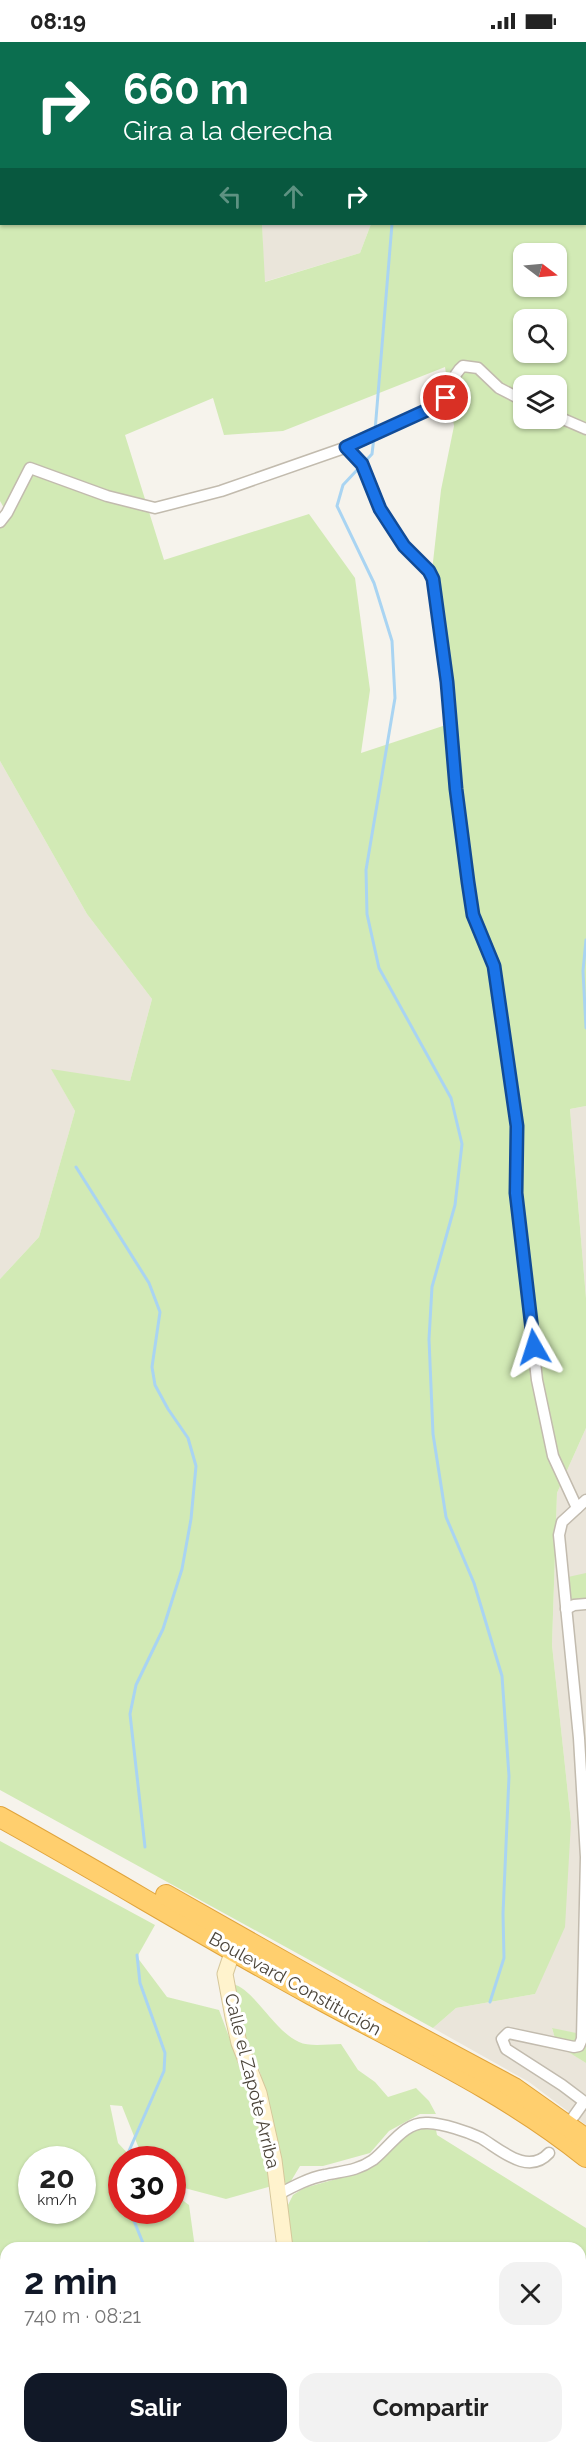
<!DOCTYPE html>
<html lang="es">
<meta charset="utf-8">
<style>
body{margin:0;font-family:Raleway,sans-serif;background:#f2f2f2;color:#222;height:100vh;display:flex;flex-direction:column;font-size:22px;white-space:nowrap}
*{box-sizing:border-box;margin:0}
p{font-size:20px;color:#767676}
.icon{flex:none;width:33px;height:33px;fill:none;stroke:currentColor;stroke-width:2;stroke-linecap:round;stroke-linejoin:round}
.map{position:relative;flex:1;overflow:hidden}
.panel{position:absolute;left:0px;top:2200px;width:586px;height:212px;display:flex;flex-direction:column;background:#fff;border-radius:18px 18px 0 0;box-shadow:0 2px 4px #0004}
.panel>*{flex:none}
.guide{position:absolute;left:0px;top:0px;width:586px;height:183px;box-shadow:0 2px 4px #0004;background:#0b6e4f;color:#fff;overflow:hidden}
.needle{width:39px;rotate:106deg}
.tools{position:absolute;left:513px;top:201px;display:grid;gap:12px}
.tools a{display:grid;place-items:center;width:54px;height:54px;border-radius:12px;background:#fff;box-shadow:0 2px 4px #0004;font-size:30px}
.speed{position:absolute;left:18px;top:2104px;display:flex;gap:12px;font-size:30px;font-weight:700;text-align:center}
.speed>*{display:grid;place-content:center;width:78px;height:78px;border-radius:50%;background:#fff;box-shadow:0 2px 4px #0004;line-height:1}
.speed small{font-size:15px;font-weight:400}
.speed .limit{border:9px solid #d22;background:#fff;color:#111}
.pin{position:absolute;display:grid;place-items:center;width:51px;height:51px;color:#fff;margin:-26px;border:3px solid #fff;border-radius:50%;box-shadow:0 2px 6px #0007}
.me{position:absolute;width:66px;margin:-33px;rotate:354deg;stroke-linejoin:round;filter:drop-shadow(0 0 4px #0008)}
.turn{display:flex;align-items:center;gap:21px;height:126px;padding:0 24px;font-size:27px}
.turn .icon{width:78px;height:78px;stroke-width:2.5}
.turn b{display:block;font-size:42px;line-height:51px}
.lanes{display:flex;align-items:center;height:57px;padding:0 24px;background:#0003;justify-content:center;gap:30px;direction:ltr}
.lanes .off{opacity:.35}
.round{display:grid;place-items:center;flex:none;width:63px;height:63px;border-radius:18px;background:#f2f2f2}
.summary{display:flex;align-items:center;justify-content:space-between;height:102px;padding:0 24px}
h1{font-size:36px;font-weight:700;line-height:45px;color:#111827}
.cta{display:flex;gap:12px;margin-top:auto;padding:12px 24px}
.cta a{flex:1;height:69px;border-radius:18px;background:#111827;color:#fff;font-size:24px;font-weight:700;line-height:69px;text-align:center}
.cta a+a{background:#f2f2f2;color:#222}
.status{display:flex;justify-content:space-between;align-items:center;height:42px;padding:0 30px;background:#fff;direction:ltr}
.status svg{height:16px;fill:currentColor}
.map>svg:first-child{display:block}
</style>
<div class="status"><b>08:19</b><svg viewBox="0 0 49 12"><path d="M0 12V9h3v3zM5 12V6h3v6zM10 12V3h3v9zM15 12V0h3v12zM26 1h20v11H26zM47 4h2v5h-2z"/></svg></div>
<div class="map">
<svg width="586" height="2411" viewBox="0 0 586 2411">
<rect width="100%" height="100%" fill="#f6f3ec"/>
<g fill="#eae5da">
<polygon points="262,182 371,182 360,211 264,240"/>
<polygon points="0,719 87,872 152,957 130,1039 52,1028 75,1069 39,1195 0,1237"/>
<polygon points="586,1064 586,1256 570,1067"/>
<polygon points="586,1386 586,1993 552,1987 558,2003 586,2021 586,2083 529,2040 433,1986 456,1966 535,1952 571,1780 552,1603 557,1451"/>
</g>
<g fill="#d2eab5" fill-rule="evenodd">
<polygon points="19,0 256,0 256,1 18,1"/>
<path d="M388,0h198v1064l-16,3 16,189v130l-29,65 -5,152 19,177 -6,105 -30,67 -79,14 -23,20 -433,-238v-511l39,-42 36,-126 -24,-42 79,12 22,-82 -65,-85 -87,-153v-239l7,-9 -7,-12v-438l1,-1 1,162h260l3,58 95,-29 11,-29h214v-180zM524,212h32v32h-32zM524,278h32v32h-32zM445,325l9,59 -13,64 -11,99 25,133 -94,31 9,-63 -15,-112 -46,-64 -145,46 -39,-125 88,-37 11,37 59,-4zM524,344h32v32h-32z"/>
<polygon points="586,1531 586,1558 570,1557 568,1535"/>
<path d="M0,1799l155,84 -18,32 30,40 52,13 25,67 11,22 17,87 -46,13 -53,-14 -1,-25h-23l-9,-9 -18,-45 -12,-1 8,38 16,17h-12v51h50l1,-18 16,12 6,43h-189v200h28l-2,5h-32zM32,2118h50v51h-50z"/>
<path d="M233,1942c21,5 41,47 66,58 10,5 30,2 42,2l17,26 17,12 13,15 28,-9 13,13 7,13h-16l-31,17 -19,22 -47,13h-23l-12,20 -8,-10 -11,-52v-21l-10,-34 -21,-37z"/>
<polygon points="552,1986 586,1993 586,2021 557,2003"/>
<polygon points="413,2086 436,2088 437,2093 586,2186 586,2411 288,2411 288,2406 580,2406 580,2206 291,2206 287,2165 293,2153 304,2146 354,2132"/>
</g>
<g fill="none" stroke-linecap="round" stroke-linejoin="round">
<g stroke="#a9d4f2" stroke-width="3">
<polyline points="404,2 404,0"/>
<polyline points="375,389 392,182"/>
<polyline points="374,395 372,412 343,443 337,464 374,541 392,599 395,656 366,828 367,872 379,926 451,1056 462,1102 455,1163 432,1245 429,1297 433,1392 446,1475 474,1541 502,1634 509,1734 503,1872 504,1916 490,1960"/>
<polyline points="586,898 583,929 586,986"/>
<polyline points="76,1125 149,1241 160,1270 152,1325 155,1343 168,1367 188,1396 196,1424 191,1477 182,1527 163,1587 136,1643 130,1672 145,1805"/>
<polyline points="125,2118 164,2029 165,2011 140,1941 137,1913"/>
<polyline points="130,2169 145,2206"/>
<polyline points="429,2201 429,2206"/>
<polyline points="199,2406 201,2411"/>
<polyline points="514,2406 516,2411"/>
</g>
<g stroke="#c2bbae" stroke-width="13">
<g id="street">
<polyline points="556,374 586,387"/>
<polyline points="347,405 362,422 380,467 404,504 429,529 433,537 447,641 456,747 468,840 473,873 494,924 517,1084 516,1151 537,1338 553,1414 577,1466"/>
<path d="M0,480l7,-9 23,-45 77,28 48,12 66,-17 126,-44 89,-41c16,-12 14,-30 27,-40l15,2 21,20 25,13"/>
<polyline points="586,1458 562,1480 559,1493 579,1696 586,1815 582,1997 579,2004 574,2005 508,1991 502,1997 506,2007 562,2043 586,2061"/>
<polyline points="566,1567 574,1563 586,1562"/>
<polyline points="574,2074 584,2060"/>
<path d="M279,2152c15,-8 30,-16 46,-19 18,-4 32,-4 48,-15 17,-13 31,-39 55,-37 16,1 38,8 53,15 20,12 47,38 68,15"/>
</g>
</g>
<g stroke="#d6c79b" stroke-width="17">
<g id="secondary">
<polyline points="233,1908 225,1932 233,1975 239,2001 259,2051 274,2118 285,2206"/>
<polyline points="283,2411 283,2406"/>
</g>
</g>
<g stroke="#e0a43c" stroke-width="22">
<g id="highway">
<path d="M0,1775c105,58 207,121 312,178 93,51 191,95 274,162"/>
<polyline points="166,1853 378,1973 514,2046 586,2097"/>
</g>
</g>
<use href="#street" stroke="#fff" stroke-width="10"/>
<use href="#secondary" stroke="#fff3cd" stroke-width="15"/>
<use href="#highway" stroke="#ffcf6e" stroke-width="20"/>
</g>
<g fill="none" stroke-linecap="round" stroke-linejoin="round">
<g stroke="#114b97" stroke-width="15">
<polyline id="route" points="446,356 436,364 346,405 362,422 380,467 404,504 429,529 433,537 447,640 456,747 468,840 473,873 494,924 517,1084 516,1151 534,1305"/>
</g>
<use href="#route" stroke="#1a73e8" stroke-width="10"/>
</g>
<g text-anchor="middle" stroke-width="6" stroke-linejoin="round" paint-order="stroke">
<g font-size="18" fill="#4b4439" stroke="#fff">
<text transform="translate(295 1942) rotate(29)" y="6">Boulevard Constitución</text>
<text transform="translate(252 2039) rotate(76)" y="6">Calle el Zapote Arriba</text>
</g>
</g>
</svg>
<div class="tools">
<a><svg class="needle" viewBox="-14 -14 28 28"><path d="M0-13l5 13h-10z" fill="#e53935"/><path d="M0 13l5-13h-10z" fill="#767676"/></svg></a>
<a><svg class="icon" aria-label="search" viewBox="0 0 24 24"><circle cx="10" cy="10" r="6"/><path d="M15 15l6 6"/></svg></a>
<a><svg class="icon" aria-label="layers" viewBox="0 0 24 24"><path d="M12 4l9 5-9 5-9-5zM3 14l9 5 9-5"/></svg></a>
</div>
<div class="speed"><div>20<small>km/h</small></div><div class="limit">30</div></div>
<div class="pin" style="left:446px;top:356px;background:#d93025"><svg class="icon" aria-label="arrive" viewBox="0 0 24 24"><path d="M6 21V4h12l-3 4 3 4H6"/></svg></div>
<svg class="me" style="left:534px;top:1305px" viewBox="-20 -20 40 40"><path d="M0-17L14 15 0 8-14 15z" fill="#1a73e8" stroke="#fff" stroke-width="4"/></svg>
<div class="guide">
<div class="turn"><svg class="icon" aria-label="right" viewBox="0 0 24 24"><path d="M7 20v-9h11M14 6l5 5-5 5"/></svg><div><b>660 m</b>Gira a la derecha</div></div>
<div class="lanes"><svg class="icon off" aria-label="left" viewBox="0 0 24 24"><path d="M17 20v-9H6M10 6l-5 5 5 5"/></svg><svg class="icon off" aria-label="ahead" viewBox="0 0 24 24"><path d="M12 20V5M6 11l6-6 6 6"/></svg><svg class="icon" aria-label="right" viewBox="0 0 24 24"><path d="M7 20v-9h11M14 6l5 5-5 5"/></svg></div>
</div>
<section class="panel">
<div class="summary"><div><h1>2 min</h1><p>740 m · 08:21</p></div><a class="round"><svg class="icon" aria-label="close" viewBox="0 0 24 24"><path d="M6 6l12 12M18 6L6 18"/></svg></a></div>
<div class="cta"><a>Salir</a><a>Compartir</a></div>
</section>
</div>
